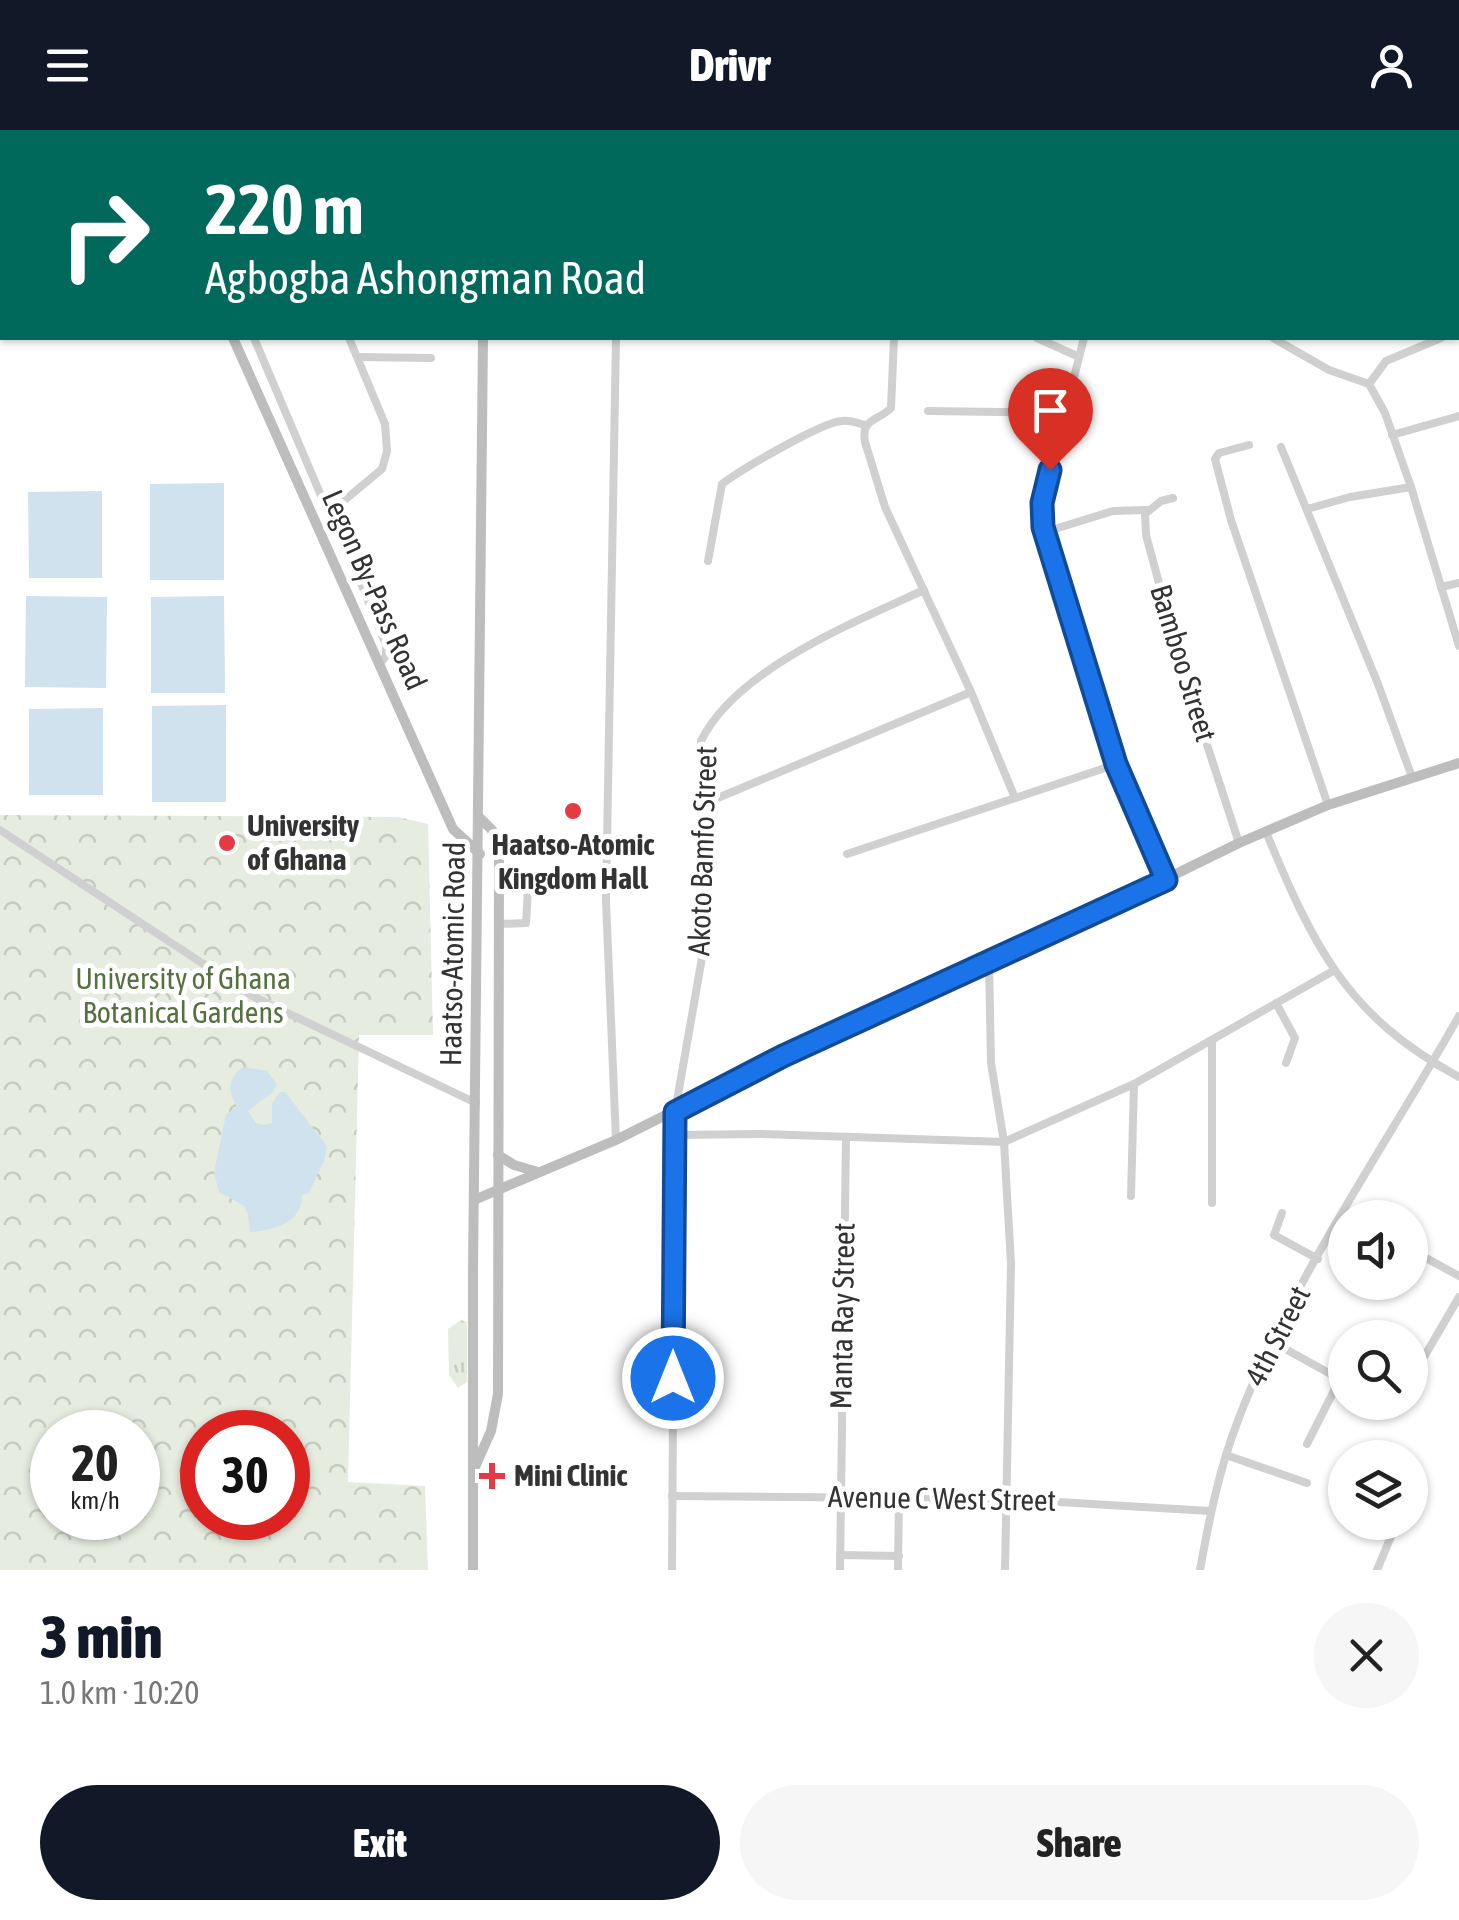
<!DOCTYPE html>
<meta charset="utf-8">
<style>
body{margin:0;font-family:"Asap Condensed",sans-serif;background:#f6f6f6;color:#222;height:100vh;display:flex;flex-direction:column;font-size:38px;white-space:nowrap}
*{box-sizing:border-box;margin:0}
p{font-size:32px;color:#767676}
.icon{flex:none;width:55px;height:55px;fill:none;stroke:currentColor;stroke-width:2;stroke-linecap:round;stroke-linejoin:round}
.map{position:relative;height:1440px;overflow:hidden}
.sheet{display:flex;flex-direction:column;background:#fff;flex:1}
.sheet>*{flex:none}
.banner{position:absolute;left:0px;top:0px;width:1460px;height:210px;box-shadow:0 2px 8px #0004;background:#00695c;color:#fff;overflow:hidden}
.tools{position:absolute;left:1328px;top:1070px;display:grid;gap:20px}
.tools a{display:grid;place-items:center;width:100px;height:100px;border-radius:50%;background:#fff;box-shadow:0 2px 8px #0004;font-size:50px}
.speed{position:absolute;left:30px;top:1280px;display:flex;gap:20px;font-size:50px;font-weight:700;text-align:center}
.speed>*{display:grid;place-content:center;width:130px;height:130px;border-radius:50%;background:#fff;box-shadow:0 2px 8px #0004;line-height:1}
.speed small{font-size:25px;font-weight:400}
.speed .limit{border:15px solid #d22;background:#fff;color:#111}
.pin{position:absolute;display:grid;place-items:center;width:85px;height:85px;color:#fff;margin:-102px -42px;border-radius:50% 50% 50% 0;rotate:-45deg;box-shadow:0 0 10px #0007}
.pin .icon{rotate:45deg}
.me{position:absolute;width:110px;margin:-55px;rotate:0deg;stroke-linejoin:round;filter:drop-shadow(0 0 8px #0008)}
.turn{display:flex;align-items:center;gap:35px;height:210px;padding:0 40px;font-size:45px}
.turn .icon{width:130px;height:130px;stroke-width:2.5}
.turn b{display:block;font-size:70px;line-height:85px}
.round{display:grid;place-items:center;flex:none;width:105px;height:105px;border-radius:52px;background:#f6f6f6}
.overview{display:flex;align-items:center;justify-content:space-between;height:170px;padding:0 40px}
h1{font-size:60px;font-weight:800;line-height:75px;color:#111827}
.action{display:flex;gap:20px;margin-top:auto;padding:20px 40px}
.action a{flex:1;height:115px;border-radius:60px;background:#111827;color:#fff;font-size:40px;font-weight:800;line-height:115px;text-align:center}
.action a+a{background:#f6f6f6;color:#222}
header{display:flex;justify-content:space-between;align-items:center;height:130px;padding:0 40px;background:#111827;color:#fff;font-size:45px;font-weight:800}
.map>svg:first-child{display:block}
</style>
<header><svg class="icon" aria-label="menu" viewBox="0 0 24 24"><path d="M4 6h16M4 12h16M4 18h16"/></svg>Drivr<svg class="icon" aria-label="person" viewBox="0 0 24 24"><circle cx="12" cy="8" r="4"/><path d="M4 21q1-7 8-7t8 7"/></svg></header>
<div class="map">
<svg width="1459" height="1440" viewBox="0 0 1459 1440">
<defs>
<pattern id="grass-tufts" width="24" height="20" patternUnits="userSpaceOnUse" patternTransform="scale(2.5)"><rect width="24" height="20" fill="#e6ecdf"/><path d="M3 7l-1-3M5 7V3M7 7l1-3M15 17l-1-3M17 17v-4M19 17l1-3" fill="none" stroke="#c6cbc0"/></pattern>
<pattern id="forest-crowns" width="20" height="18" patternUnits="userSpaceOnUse" patternTransform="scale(2.5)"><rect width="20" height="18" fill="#e6ecdf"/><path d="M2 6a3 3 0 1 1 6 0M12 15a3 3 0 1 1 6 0" fill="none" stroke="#c6cbc0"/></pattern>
</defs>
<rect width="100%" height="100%" fill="#fff"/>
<polygon fill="url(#grass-tufts)" points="461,1190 467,1192 467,1252 458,1258 449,1245 448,1199"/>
<path fill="url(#forest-crowns)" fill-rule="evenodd" d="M0,685l398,2 30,7 5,211h-74l-11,447 77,4 3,84h-428zM52,1302h86v86h-86zM202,1302h86v86h-86z"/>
<g fill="#cfe2ee">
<polygon points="224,353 224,450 150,450 150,354"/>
<polygon points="102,361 102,448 29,448 28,362"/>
<polygon points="26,466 107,467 106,558 25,557"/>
<polygon points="224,466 225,563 151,563 151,467"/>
<polygon points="226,575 226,672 152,672 152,576"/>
<polygon points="103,578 103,665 29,665 29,579"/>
<path d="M243,937l24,4 10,13 -4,8 -25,19 8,12 7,2 9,-2v-20l8,-11h5l42,54 -3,15 -15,32 -7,2c1,27 -28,36 -52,37l-2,-18 -4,-8 -25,-14 -5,-19 12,-59 11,-7c-9,-15 -10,-29 6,-40z"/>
</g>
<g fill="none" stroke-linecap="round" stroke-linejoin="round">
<g stroke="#d0d0d0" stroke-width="8">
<polyline points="162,0 163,2"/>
<polyline points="270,0 271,2"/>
<polyline points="873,0 879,2"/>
<polyline points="1122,0 1127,2"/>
<polyline points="1348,0 1352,2"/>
<polyline points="369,2 370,0"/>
<polyline points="621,2 621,0"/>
<polyline points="918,2 919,0"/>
<polyline points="1008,2 1008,0"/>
<polyline points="1049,2 1049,0"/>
<polyline points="1366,2 1367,0"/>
<polyline points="1458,46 1459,43"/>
<polyline points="1458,141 1459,141"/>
<polyline points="1458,200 1459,200"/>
<polyline points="254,208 322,368"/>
<polyline points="349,208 385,294 387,321 382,339 340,374 335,389 386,515 386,526 379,535"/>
<polyline points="616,208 606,771 616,1010"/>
<path d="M894,208l-3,70c-14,14 -30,10 -26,34l20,65 86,185 44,106"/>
<polyline points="1037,208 1077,226"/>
<polyline points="1084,208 1042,373 1043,397 1117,634 1166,750"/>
<polyline points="1273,208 1329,240 1369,254 1385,283 1411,357 1459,516"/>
<polyline points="358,227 431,228"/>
<polyline points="1369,254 1386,231 1441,208"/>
<polyline points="928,281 1063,283"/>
<polyline points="1392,305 1459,286"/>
<polyline points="1249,315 1219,323 1215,329 1231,390 1328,675"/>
<polyline points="1281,317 1378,554 1412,647"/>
<polyline points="1173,368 1161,371 1145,384 1146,405 1182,538 1239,713"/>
<polyline points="1307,379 1350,367 1411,357"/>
<polyline points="1045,402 1113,381 1147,380"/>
<path d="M708,431l14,-77c18,-14 100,-62 120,-63 8,-1 16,2 23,4"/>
<polyline points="1441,457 1459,453"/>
<polyline points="701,675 971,562"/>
<polyline points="0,700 252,866 476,973"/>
<path d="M1266,702c47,113 80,184 193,245"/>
<polyline points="847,724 1117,634"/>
<polyline points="499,794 526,793 528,759"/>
<polyline points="989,831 991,933 1004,1012 1011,1134 1005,1440"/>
<polyline points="1276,873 1295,908 1286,933"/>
<polyline points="1212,910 1212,1073"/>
<polyline points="675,1005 761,1004 1004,1012 1134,954 1333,841"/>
<polyline points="1131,1066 1134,954"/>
<polyline points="1282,1083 1274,1105 1318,1129"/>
<polyline points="1428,1129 1459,1146"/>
<polyline points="1271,1211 1345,1252"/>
<polyline points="1410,1251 1459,1167"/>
<polyline points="1307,1314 1340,1249"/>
<polyline points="1226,1325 1307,1353"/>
<polyline points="672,1366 1007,1369 1210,1381"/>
<polyline points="840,1425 899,1426"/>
<path d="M672,1440l3,-458 28,-160 -2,-211c35,-72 154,-119 223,-151"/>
<polyline points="840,1440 846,1007"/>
<polyline points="898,1440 899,1367"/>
<path d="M1200,1440c9,-50 19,-100 37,-147 54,-143 147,-274 222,-407"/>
<polyline points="1377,1440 1397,1392"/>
</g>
<g stroke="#bdbdbd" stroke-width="10">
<polyline points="144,0 145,2"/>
<polyline points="485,2 485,0"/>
<polyline points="233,208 453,699 480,724"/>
<polyline points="498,1025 514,1035 538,1042"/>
<polyline points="474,1070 616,1010 783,926 1088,787 1239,713 1328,675 1459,633"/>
<polyline points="475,1337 491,1301 498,1264 499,730 492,700 480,688"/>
<polyline points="473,1440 473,1139 483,208"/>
</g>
</g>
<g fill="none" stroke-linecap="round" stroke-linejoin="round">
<g stroke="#114b97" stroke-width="25">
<polyline id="route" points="673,1248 675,982 783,926 1166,750 1116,634 1043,397 1042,373 1050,340"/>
</g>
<use href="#route" stroke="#1a73e8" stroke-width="18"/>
</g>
<g fill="#e63946" stroke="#fff" stroke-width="4">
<circle cx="573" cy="681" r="10"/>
<circle cx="227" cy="713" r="10"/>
<path d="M487 1331h10v10h10v10h-10v10h-10v-10h-10v-10h10z"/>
</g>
<g text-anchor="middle" stroke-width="10" stroke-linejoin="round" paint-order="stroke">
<g font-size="30" fill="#333" stroke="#fff">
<text transform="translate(374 460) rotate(66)" y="10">Legon By-Pass Road</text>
<text transform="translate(1183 533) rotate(73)" y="10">Bamboo Street</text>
<text transform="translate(703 721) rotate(-88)" y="10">Akoto Bamfo Street</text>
<text transform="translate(453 824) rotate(-89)" y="10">Haatso-Atomic Road</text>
<text transform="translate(843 1186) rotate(-89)" y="10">Manta Ray Street</text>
<text transform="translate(1278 1206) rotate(-63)" y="10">4th Street</text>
<text transform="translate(942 1369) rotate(1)" y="10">Avenue C West Street</text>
</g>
<g font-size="30" font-weight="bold" fill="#333" stroke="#fff" text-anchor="start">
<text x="247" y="706">University<tspan x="247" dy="34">of Ghana</tspan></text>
<text x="573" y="725" text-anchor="middle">Haatso-Atomic<tspan x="573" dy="34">Kingdom Hall</tspan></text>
<text x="514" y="1356">Mini Clinic</text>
</g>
<g font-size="30" fill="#56703f" stroke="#fff">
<text x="183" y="859">University of Ghana<tspan x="183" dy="34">Botanical Gardens</tspan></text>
</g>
</g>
</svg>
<div class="tools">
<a><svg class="icon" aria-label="sound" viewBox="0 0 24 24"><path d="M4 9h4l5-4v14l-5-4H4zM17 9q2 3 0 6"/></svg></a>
<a><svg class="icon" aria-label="search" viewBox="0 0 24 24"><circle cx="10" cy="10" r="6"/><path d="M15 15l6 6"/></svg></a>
<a><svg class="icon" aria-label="layers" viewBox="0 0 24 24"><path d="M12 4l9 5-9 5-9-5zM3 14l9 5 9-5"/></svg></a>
</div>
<div class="speed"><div>20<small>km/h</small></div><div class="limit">30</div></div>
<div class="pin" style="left:1050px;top:340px;background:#d93025"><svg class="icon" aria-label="arrive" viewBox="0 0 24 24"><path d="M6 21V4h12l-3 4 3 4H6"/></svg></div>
<svg class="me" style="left:673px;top:1248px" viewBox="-20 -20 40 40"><circle r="17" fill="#1a73e8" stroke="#fff" stroke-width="3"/><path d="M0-11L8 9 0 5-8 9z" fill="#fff"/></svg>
<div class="banner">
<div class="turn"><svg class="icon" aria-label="right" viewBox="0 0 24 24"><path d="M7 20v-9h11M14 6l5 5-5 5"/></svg><div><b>220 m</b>Agbogba Ashongman Road</div></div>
</div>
</div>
<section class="sheet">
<div class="overview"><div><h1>3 min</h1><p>1.0 km · 10:20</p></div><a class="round"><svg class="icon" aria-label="close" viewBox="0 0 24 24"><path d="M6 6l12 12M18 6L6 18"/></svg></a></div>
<div class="action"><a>Exit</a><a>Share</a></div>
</section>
